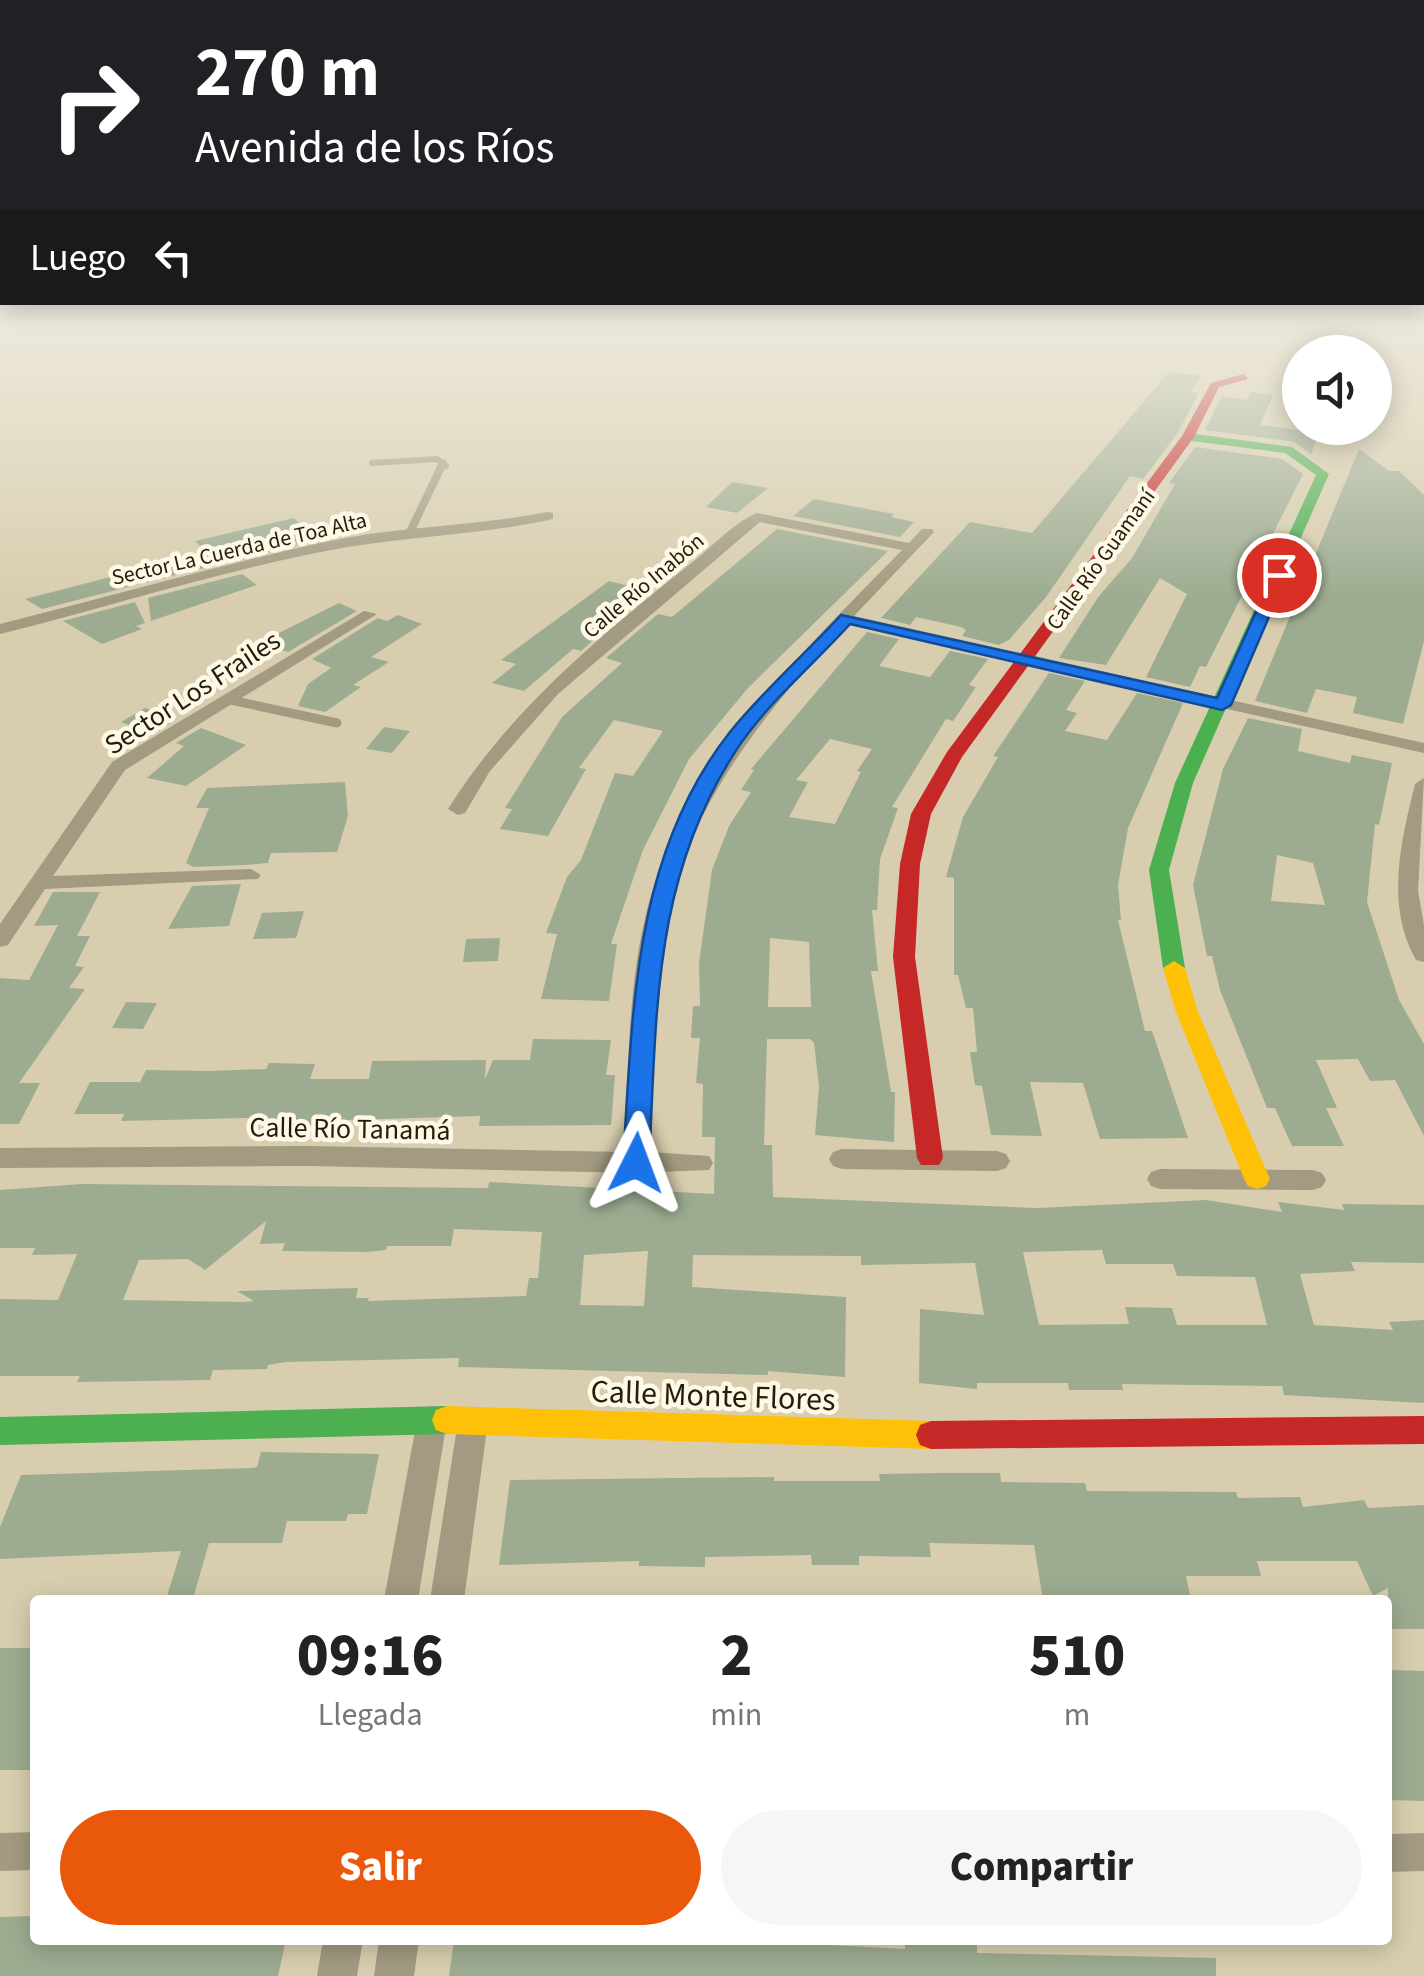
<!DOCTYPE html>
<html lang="es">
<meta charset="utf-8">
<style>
body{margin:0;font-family:"Source Sans 3",sans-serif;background:#f6f6f6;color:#222;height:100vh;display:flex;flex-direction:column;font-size:38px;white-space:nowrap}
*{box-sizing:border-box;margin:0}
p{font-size:32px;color:#767676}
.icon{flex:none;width:55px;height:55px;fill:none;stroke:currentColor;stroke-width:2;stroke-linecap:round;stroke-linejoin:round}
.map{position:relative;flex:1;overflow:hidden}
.details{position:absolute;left:30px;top:1595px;width:1362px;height:350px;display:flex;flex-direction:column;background:#fff;border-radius:10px;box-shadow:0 5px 25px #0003}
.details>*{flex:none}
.guide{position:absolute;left:0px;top:0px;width:1425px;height:305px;box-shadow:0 5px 25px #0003;background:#202124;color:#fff;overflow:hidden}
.buttons{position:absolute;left:1282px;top:335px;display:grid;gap:20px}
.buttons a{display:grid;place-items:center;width:110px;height:110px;border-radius:50%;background:#fff;box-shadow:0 5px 25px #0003;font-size:50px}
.pin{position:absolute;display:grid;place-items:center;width:85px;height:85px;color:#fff;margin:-42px;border:5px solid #fff;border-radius:50%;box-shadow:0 2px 10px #0007}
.me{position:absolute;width:110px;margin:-55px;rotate:3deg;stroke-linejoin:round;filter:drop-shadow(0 0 8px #0008)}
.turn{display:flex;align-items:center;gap:35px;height:210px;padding:0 30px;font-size:45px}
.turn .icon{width:130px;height:130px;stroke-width:2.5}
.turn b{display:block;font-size:70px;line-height:85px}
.then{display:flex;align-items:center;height:95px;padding:0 30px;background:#0003;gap:20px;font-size:38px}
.eta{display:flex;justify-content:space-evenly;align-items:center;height:170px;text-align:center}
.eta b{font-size:60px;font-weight:800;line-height:70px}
.primary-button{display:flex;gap:20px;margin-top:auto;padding:20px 30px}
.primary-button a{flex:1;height:115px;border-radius:60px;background:#ea580c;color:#fff;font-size:40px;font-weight:800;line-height:115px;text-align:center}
.primary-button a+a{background:#f6f6f6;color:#222}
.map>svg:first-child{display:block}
</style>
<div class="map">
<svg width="1424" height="1976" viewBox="0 0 1424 1976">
<rect width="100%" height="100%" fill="#d8ceaf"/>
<g fill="#9dac91" fill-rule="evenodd">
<polygon points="1169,372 1202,376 1190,392 1199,393 1177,434 1143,479 1130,476 1046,597 1009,640 999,645 962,636 966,630 961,627 916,617 910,625 881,618 970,522 1032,533"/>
<polygon points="1251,392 1273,395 1260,425 1319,433 1311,454 1294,442 1205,430 1222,396 1247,400"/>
<polygon points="1195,447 1282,459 1303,474 1206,667 1200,666 1190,687 1146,677 1187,594 1160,578 1106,665 1059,658 1099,596 1132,558 1175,484 1169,483"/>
<polygon points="1359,449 1389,471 1399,471 1424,495 1424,641 1403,724 1353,713 1357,697 1316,689 1307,713 1255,701"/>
<polygon points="732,482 768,488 737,513 706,507"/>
<polygon points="814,499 894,514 891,517 914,522 900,537 793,516"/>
<polygon points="294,518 318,540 147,582 140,568 205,551 195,541"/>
<polygon points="777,529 888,551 748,688 689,759 643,850 621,914 611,944 617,944 609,1001 541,999 557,934 546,933 567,877 581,860 615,773 633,776 663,731 614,720 579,768 586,769 548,836 500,829 512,809 505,808 562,717 622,663 606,658 658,614 672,617"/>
<polygon points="122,574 128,587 42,609 25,599"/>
<polygon points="242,574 257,585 151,621 148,598"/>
<polygon points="609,581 642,589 622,605 631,607 581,651 573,649 524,691 492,683 516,664 501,660"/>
<polygon points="135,602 145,623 136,626 142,629 102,644 63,621"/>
<polygon points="339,603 357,611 288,652 257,644"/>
<polygon points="398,615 422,624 371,657 389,662 353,685 361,687 325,712 298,706 308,684 331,668 312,659 378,618 387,621"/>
<path d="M867,632l32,7 -20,27 51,11 20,-26 38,8 -19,26 7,2 -23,34 -7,-2 -54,88 6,1 -18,51 -3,51h-5l6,61h-7l20,121h4l-1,50 -79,-7 4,-49 -5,-43 -4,-4h-43l-3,106h8l1,52 264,11 169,-8 76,12 -4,-10 66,8 -2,-6 82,1v58l-73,-1 4,9 -55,3 14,51 79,5 -4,-8 35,-2v83l-140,-8 -2,-9 -160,-2 1,6h-54l-1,-7h-91v6l-58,-6 1,-74 64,6 -9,-52 -114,2v-9l-168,-1 -1,32 154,10 -1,80 -77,-6v4l-310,-8 1,-9 -174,4 -17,3 -1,4 -54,1 -3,10 -133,2 3,-6h-80v-77l58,1 19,-46 -45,1 3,-7h-35v-58l82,-6 406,4 1,-6 225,12 1,-57h-13l1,-53 -7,-1 4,-45h-9l2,-32h7l-1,-43 13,-93 17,-44 22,-34 -10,-2 13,-20 -3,-1zM830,739l42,10 -15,22 4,1 -26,52 -46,-7 19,-35 -12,-2zM770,938l39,4 2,65h-43zM266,1221l-6,23 25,-1 -3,8 86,1 18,-2 1,-4h64l3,-17 88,3 -4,46h-9l-3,18 -158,5 1,-3h-13l2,-10 -121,3 17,10 -10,1 -121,-2 16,-40 49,-1 17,11zM1102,1250l4,14h67l4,12 78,1 12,48h-90l-5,-17 -47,-1 4,17 -90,1 -16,-73zM648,1251l-4,55 -64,-1 4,-50z"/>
<polygon points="1049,673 1085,681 1066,710 1077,713 1065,731 1107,740 1137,693 1183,703 1128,828 1118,885 1121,920 1118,920 1145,1031 1152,1031 1188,1138 1100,1139 1083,1083 1030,1082 1042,1136 991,1135 982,1086 975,1085 970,1052 977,1052 973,1008 966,1008 958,975 954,975 954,878 946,877 963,817 998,757 993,756"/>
<polygon points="145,708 168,715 177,719 152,734 121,722"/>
<path d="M1248,718l54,11 -4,22 52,12 2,-8 40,8 -13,62 -4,-1 -8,78 32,98 25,44v92l-29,-56 -25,1 -12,-22 -42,1 21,48h-11l18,38h-52l-17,-38h-8l-47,-118 -8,-34h-5l-14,-71 30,-116zM1277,855l36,8 12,42 -54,-4z"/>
<polygon points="384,727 410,731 392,753 366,749"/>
<polygon points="201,728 246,745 186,786 147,778 184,746 176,743"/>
<polygon points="345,782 348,816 337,852 271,853 268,863 246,865 193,867 186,863 209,808 196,808 207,788"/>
<polygon points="241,884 229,926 168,929 192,886"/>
<polygon points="53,892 100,892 77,936 90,936 75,966 84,967 69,988 85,989 19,1083 40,1083 19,1124 0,1124 0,978 29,980 58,925 34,926"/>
<polygon points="304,911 296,938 253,939 262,913"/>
<polygon points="500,938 498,961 463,962 466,939"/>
<polygon points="126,1002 157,1003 143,1029 112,1028"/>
<polygon points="533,1039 611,1040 606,1075 615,1075 611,1125 479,1126 480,1116 348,1120 346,1126 304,1126 305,1122 246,1118 121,1121 124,1114 74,1114 90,1082 140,1082 146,1070 210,1071 266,1069 269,1063 315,1064 310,1079 369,1079 372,1061 486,1060 485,1079 493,1060 530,1060"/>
<polygon points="261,1452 379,1454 367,1514 348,1514 346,1521 287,1521 282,1543 209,1543 194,1595 167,1596 181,1551 0,1559 0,1527 21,1475 251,1468 257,1467"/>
<polygon points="941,1473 1000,1473 1001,1482 1085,1483 1087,1491 1236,1492 1238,1498 1300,1497 1303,1507 1364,1500 1368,1508 1424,1505 1424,1629 1388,1629 1388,1588 1373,1596 1357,1561 1257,1561 1261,1576 1186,1576 1191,1600 1043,1600 1034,1545 929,1543 931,1557 859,1556 859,1565 812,1565 811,1555 705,1557 705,1567 639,1566 639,1561 499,1565 510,1480 774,1477 774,1481 880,1481 879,1474"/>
<rect x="0" y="1648" width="35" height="122"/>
<polygon points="1388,1670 1424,1671 1424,1801 1388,1800"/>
<polygon points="35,1916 35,1940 286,1940 278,1976 0,1976 0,1917"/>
<polygon points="454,1940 810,1940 811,1944 905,1949 905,1940 977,1944 977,1953 1216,1958 1216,1976 449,1976"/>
</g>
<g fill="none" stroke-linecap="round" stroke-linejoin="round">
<polyline stroke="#a29a81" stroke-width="6" points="372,463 437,459 446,466"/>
<polyline stroke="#a29a81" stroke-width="8" points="410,532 443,463"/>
<polyline stroke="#a29a81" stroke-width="9" points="226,699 337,723"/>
<g fill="#a29a81" fill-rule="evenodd">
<polygon points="17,322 32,322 27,325"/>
<path d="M548,512l5,1v6c-75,17 -151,17 -227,32 -109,21 -218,56 -326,83v-10c107,-27 213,-57 320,-81 76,-17 152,-16 228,-31z"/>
<path d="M757,513l152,30 13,-14h10l2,3 -80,84 570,127v10l-577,-129c-81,87 -154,175 -181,293 -17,76 -13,158 -17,235l60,4 4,7 -4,7 -73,3 -327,-7 -309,2v-20l309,-2 315,6c5,-77 3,-158 21,-234 36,-153 151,-259 257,-368l-142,-28 -202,172 -68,77 -25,42 -7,2 -10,-6c63,-100 151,-172 242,-245 21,-16 43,-41 67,-51z"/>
<polygon points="364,611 377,614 125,770 53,876 251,869 261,875 258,879 45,889 8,945 0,947 0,924 112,762"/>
<path d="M1424,778l-6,113 6,34v37l-8,-2c-31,-55 -15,-119 -1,-176z"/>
<polygon points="842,1149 997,1151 1006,1154 1010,1161 1006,1168 997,1171 842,1169 833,1166 829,1159 833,1152"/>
<polygon points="1160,1169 1313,1170 1322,1173 1326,1180 1322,1187 1313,1190 1160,1189 1151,1186 1147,1179 1151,1172"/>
<polygon points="432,1406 443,1410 447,1420 418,1600 384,1600 417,1420 421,1410"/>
<polygon points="473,1407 484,1411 488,1421 464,1600 430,1600 458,1421 462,1411"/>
<polygon points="35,1832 35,1870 0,1871 0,1833"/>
<polygon points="1424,1833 1424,1871 1388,1872 1388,1834"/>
<polygon points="323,1940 363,1940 357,1976 317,1976"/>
<polygon points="379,1940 419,1940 414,1976 374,1976"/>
</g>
<g fill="#4caf50" fill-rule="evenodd">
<polygon points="1188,433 1292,447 1329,474 1193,783 1169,870 1185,968 1174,975 1163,968 1149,870 1175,783 1316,475 1285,453 1184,440 1184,434"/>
<polygon points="447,1406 458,1410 462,1420 458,1430 447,1434 0,1445 0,1417"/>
</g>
<g fill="#ffc107" fill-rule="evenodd">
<polygon points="1174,961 1185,968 1198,1012 1270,1179 1266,1186 1257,1189 1248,1186 1244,1179 1176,1012 1163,968"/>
<polygon points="447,1406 931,1421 942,1425 946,1435 942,1445 931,1449 447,1434 436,1430 432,1420 436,1410"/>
</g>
<g fill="#c62828" fill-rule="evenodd">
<polygon points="1244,374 1248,379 1219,387 1194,437 962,757 931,814 920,864 915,957 943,1158 939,1165 921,1165 917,1158 893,957 900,864 911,814 947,752 1182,436 1211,383"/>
<polygon points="1424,1416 1424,1444 931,1449 920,1445 916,1435 920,1425 931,1421"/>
</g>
</g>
<linearGradient id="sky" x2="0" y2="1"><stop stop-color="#6cb2d4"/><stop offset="0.54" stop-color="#ede9db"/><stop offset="1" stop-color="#ede9db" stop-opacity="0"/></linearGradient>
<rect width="1424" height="599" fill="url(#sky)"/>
<path fill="#1a73e8" stroke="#114b97" stroke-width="2.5" d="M1274,572l13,3 -56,130 -9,5 -372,-86c-35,39 -79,76 -109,119 -89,131 -84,268 -92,420l-4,7h-18l-4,-7c10,-150 9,-307 107,-431 33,-41 75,-78 111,-117l376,83z"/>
<g text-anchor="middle" stroke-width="9" stroke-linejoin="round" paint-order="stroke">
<g font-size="22" fill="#251e07" stroke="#fef8e8">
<text transform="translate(239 548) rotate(-13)" y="8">Sector La Cuerda de Toa Alta</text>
<text transform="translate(1100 559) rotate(-54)" y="8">Calle Río Guamaní</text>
<text transform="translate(643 585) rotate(-40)" y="8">Calle Río Inabón</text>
</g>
<g font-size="28" fill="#251e07" stroke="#fef8e8">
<text transform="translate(192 692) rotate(-33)" y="10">Sector Los Frailes</text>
<text transform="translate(350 1128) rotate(1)" y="10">Calle Río Tanamá</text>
</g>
<g font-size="32" fill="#251e07" stroke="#fef8e8">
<text transform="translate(713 1395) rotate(2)" y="11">Calle Monte Flores</text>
</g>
</g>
</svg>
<div class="buttons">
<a><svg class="icon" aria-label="sound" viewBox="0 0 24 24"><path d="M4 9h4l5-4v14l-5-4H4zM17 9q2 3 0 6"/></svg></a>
</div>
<div class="pin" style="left:1279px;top:575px;background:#d93025"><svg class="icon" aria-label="arrive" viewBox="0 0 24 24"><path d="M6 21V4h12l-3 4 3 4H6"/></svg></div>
<svg class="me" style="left:636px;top:1163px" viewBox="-20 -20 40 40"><path d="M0-17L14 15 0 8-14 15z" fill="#1a73e8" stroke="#fff" stroke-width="4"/></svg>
<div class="guide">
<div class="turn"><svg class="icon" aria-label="right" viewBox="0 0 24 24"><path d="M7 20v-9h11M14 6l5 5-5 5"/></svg><div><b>270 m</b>Avenida de los Ríos</div></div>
<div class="then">Luego<svg class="icon" aria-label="left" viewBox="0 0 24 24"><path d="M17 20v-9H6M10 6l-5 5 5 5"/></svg></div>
</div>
<section class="details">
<div class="eta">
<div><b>09:16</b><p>Llegada</p></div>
<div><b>2</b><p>min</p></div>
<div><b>510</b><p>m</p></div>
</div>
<div class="primary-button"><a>Salir</a><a>Compartir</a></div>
</section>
</div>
